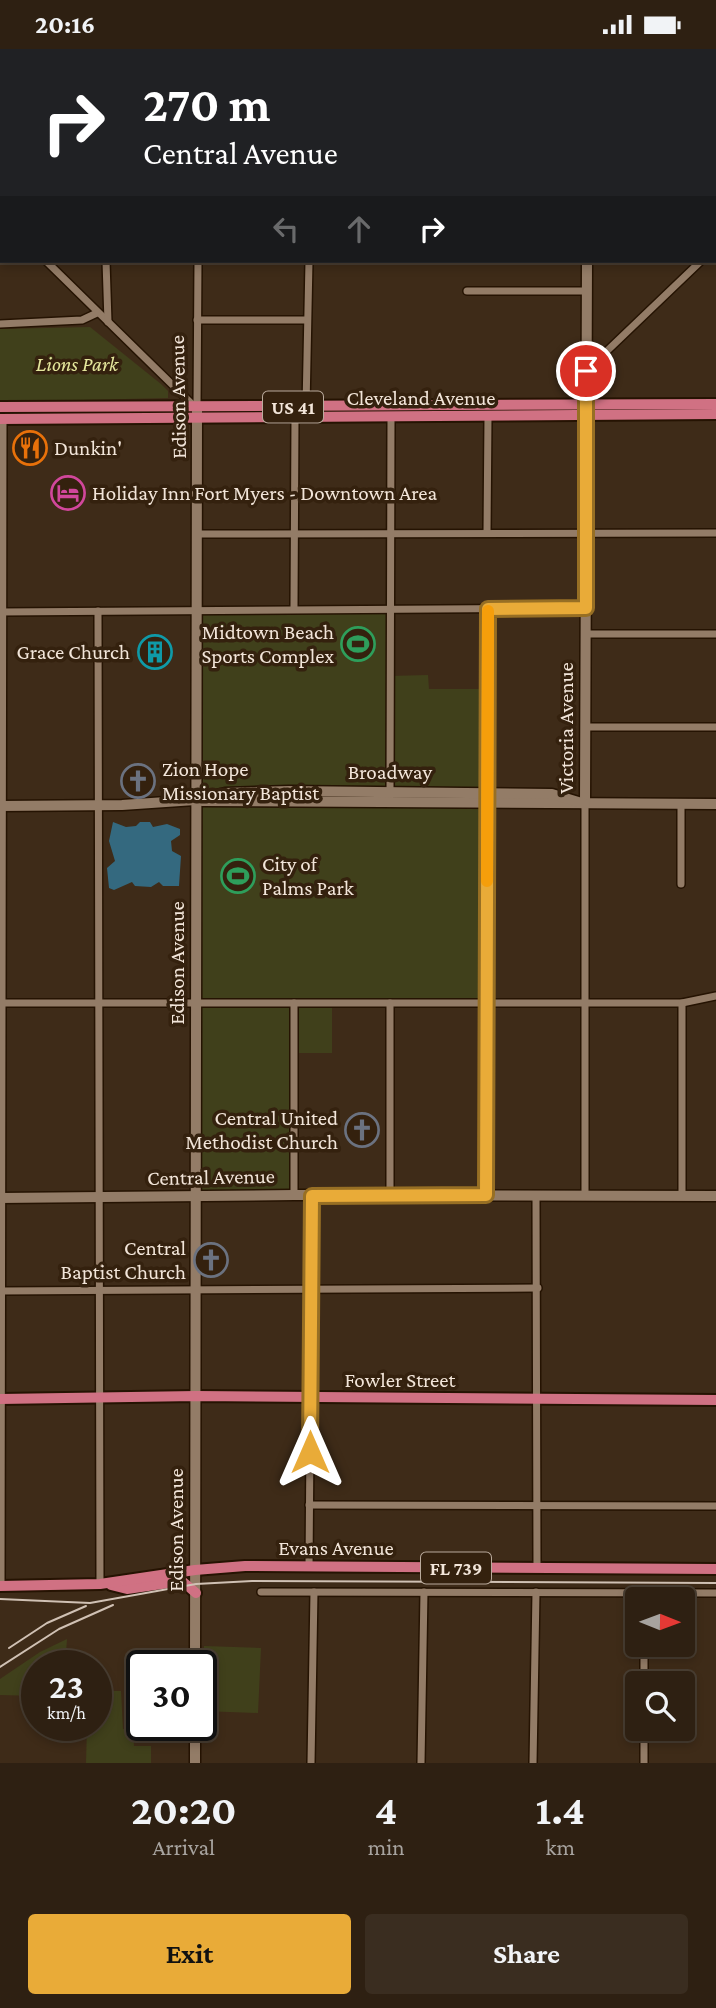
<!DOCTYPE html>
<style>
body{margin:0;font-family:"Crimson Pro",serif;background:#3a2d20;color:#f1f3f6;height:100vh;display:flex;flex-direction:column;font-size:26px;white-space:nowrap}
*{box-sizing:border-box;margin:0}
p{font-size:23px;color:#a7a39f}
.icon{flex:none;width:38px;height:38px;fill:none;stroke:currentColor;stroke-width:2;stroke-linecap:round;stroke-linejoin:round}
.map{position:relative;height:1714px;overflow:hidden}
.drawer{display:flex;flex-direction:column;background:#2e2012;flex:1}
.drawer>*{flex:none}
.hud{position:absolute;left:0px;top:0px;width:718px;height:214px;box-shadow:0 4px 10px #0003,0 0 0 2px #493e32;background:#202124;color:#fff;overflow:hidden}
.needle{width:46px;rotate:91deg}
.buttons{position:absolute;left:625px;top:1538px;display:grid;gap:14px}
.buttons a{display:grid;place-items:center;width:70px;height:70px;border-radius:7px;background:#2e2012;box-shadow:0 4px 10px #0003,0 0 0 2px #493e32;font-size:35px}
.speed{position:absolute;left:21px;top:1601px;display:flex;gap:14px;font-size:35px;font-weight:700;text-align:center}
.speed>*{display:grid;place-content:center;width:91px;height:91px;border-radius:50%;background:#2e2012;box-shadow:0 4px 10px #0003,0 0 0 2px #493e32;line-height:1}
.speed small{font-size:18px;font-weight:400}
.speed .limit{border:4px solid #111;border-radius:10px;background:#fff;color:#111}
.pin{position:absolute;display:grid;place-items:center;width:60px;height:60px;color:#fff;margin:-30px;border:4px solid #fff;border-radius:50%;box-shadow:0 2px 7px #0007}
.me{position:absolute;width:77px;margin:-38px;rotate:0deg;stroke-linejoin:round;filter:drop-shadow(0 0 5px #0008)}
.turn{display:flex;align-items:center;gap:24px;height:147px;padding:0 28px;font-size:32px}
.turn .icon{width:91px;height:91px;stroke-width:2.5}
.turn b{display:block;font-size:49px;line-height:60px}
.lanes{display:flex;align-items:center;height:66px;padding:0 28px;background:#0003;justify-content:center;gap:35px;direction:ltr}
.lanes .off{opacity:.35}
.eta{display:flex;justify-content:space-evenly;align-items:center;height:119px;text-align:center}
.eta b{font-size:42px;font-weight:700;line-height:49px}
.action{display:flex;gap:14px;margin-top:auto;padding:14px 28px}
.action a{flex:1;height:80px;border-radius:7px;background:#e9ab38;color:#111;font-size:28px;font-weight:700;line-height:80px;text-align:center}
.action a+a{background:#3a2d20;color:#f1f3f6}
.status{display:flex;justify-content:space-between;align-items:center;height:49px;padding:0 35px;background:#2e2012;direction:ltr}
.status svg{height:19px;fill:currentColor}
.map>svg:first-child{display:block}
</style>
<div class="status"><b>20:16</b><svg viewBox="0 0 49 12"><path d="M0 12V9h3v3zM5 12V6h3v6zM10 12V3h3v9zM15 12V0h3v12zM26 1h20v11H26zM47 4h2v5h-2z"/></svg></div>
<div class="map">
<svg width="716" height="1714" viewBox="0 0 716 1714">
<rect width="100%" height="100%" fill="#3e2b18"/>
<g fill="#40401b">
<polygon points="90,278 161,335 168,342 168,349 0,353 0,280"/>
<polygon points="389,561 389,627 428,626 429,640 486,640 485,741 196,749 200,562"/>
<polygon points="196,753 486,756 485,952 198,952"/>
<polygon points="198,955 292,955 292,1144 198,1146"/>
<polygon points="296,955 332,956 332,1004 296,1004"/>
<polygon points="67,1590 65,1617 37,1617 37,1647 0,1646 0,1630 40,1603"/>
<polygon points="204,1597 261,1599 258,1664 202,1662"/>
<polygon points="96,1642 121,1642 123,1680 133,1681 134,1697 151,1697 151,1714 86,1714 87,1677 96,1676"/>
</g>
<polygon fill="#34697f" points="113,773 126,778 136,777 140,773 150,773 153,778 167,775 180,780 180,786 171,792 172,802 181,807 179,837 163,837 159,833 151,838 135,837 132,833 114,841 109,839 107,819 115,812 109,792"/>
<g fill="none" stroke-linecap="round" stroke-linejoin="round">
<g stroke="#251302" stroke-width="10">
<g id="street">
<polyline points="311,0 311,2"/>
<polyline points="561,0 561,2"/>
<polyline points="36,2 37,0"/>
<polyline points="132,2 134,0"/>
<polyline points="198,2 198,0"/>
<polyline points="716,17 716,16"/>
<polyline points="0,128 2,130"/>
<polyline points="0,144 2,144"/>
<polyline points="0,150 2,152"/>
<polyline points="0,190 2,190"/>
<polyline points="46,212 193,356"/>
<polyline points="106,212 108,273"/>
<polyline points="467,242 586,242"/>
<polyline points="197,271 307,271"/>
<polyline points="0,275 82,271 97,264"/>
<polyline points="586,322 701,212"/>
<polyline points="197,358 198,212"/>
<polyline points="306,358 309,212"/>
<polyline points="487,484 488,368"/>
<polyline points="198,485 716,484"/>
<polyline points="294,559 295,369"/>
<polyline points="98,562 100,1535"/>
<polyline points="0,563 586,559"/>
<polyline points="586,585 716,585"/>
<polyline points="586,678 716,678"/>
<polyline points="390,747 391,369"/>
<polyline points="681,755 681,835"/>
<polyline points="0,954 682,954 716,947"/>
<polyline points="294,1146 294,954"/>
<polyline points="390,1146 390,954"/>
<polyline points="486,1146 488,560"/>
<polyline points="536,1146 537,1519"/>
<polyline points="585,1146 585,755"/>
<polyline points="682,1147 682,954"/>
<polyline points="0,1242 538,1239"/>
<polyline points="309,1456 716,1457"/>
<polyline points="309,1518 312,1147"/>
<polyline points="1,1537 3,370"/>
<polyline points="261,1543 716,1544"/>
<polyline points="644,1634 644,1596"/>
<polyline points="311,1714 314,1543"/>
<polyline points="421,1714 424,1543"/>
<polyline points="533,1714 536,1543"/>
<polyline points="644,1714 644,1680"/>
</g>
</g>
<g stroke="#251302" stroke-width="13">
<g id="secondary">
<polyline points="588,0 588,2"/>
<polyline points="645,0 647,2"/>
<polyline points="202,752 716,755"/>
<polyline points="585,755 587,212"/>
<polyline points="0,757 122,756 195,751 225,744 289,742 552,745 585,755"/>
<polyline points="0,1149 294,1146 716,1147"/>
<polyline points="195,1617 197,361"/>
<polyline points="195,1676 195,1714"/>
</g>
</g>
<g stroke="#251302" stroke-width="14">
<g id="primary">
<polyline points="0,358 716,355"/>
<polyline points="0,370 716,365"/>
<polyline points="0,1350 196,1347 716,1351"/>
<polyline points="111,1536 127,1540 182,1532 196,1544"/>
<polyline points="0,1537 100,1535 195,1521 245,1517 716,1520"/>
</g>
</g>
<use href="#street" stroke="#937c67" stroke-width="7"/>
<use href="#secondary" stroke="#937c67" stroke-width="10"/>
<use href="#primary" stroke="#d07183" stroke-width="10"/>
<g stroke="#d0c1b4" stroke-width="2">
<polyline points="0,1550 90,1554 196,1535 252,1532 716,1534"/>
<polyline points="9,1599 47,1574 86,1557"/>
<polyline points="0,1618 59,1580 113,1556"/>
</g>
</g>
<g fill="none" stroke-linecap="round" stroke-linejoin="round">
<g stroke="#976f24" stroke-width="18">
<polyline id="route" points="310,1403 312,1147 486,1146 488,560 586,559 586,322"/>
</g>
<use href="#route" stroke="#e9ab38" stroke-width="12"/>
<polyline stroke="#f59e0b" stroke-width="12" points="487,832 488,562"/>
</g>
<defs>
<g id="restaurant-ring" transform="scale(1.75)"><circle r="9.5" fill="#34210e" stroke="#e8710a" stroke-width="1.5"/><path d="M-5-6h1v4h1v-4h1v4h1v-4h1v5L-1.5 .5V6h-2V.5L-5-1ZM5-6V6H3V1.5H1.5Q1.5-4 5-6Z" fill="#e8710a"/></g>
<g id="hotel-ring" transform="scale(1.75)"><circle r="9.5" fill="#34210e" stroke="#d1479c" stroke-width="1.5"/><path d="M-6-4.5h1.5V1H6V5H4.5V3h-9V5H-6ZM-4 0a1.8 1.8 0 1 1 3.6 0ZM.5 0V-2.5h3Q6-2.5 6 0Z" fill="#d1479c"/></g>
<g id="stadium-ring" transform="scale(1.75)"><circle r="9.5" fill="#34210e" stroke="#2e9e5b" stroke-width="1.5"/><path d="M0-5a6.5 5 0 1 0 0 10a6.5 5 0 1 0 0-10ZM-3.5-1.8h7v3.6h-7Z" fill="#2e9e5b"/></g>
<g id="building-ring" transform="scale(1.75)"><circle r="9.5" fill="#34210e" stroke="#0f9aa8" stroke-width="1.5"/><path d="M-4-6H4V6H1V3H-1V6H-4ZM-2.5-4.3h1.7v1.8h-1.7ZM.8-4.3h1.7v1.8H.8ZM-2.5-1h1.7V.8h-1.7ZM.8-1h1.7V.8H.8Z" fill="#0f9aa8"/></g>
<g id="church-ring" transform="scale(1.75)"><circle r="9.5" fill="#34210e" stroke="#6b7280" stroke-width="1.5"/><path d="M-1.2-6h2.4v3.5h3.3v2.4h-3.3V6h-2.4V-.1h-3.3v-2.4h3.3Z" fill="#6b7280"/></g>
</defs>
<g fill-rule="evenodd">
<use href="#restaurant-ring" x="30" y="399"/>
<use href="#hotel-ring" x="68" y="444"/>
<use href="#stadium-ring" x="358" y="595"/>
<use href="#building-ring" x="155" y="603"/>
<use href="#church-ring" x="138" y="732"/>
<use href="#stadium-ring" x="238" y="827"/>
<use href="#church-ring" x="362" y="1081"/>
<use href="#church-ring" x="211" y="1211"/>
</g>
<g text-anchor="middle" stroke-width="7" stroke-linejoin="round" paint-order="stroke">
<g fill="#34210e" stroke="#b9aa9c" stroke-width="2">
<rect x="263" y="342.5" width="60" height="31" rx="5"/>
<rect x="421" y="1503.5" width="70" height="31" rx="5"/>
</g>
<g font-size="19" font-weight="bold" fill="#f2e5d9">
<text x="293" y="365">US 41</text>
<text x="456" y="1526">FL 739</text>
</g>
<g font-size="21" font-style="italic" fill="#e5e89d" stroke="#34210e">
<text x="77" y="322">Lions Park</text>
</g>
<g font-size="21" fill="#f2e5d9" stroke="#34210e">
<text transform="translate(178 348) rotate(-91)" y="7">Edison Avenue</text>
<text x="421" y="356">Cleveland Avenue</text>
<text transform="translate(566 679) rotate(-90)" y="7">Victoria Avenue</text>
<text x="390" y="730">Broadway</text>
<text transform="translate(177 914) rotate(-90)" y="7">Edison Avenue</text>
<text transform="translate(211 1128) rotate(-1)" y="7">Central Avenue</text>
<text x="400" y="1338">Fowler Street</text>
<text transform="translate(176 1481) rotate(-90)" y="7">Edison Avenue</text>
<text x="336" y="1506">Evans Avenue</text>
</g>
<g font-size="21" fill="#f2e5d9" stroke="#34210e" text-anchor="start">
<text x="54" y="406">Dunkin'</text>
<text x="92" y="451">Holiday Inn Fort Myers - Downtown Area</text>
<text x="334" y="590" text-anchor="end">Midtown Beach<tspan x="334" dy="24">Sports Complex</tspan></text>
<text x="130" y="610" text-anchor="end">Grace Church</text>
<text x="162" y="727">Zion Hope<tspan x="162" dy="24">Missionary Baptist</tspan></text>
<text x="262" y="822">City of<tspan x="262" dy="24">Palms Park</tspan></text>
<text x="338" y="1076" text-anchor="end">Central United<tspan x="338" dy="24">Methodist Church</tspan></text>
<text x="186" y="1206" text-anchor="end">Central<tspan x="186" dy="24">Baptist Church</tspan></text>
</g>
</g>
</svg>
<div class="buttons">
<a><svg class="needle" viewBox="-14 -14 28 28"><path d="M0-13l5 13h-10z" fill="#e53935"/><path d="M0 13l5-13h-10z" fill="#a7a39f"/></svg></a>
<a><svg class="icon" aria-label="search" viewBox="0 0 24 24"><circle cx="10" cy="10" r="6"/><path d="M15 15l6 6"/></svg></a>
</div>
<div class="speed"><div>23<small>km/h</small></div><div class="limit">30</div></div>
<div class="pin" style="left:586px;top:322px;background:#d93025"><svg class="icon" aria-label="arrive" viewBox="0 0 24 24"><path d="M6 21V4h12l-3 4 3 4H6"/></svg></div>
<svg class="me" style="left:310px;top:1403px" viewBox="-20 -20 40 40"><path d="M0-17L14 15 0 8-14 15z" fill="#e9ab38" stroke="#fff" stroke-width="4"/></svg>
<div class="hud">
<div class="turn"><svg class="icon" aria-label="right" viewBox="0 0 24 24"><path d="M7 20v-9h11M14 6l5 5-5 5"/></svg><div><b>270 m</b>Central Avenue</div></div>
<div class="lanes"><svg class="icon off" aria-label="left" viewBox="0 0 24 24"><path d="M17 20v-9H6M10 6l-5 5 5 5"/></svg><svg class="icon off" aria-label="ahead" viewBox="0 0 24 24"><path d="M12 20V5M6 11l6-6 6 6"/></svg><svg class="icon" aria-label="right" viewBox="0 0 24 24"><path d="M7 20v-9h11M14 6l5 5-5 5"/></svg></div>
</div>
</div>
<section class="drawer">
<div class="eta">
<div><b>20:20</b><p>Arrival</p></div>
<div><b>4</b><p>min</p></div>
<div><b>1.4</b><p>km</p></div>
</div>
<div class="action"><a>Exit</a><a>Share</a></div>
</section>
